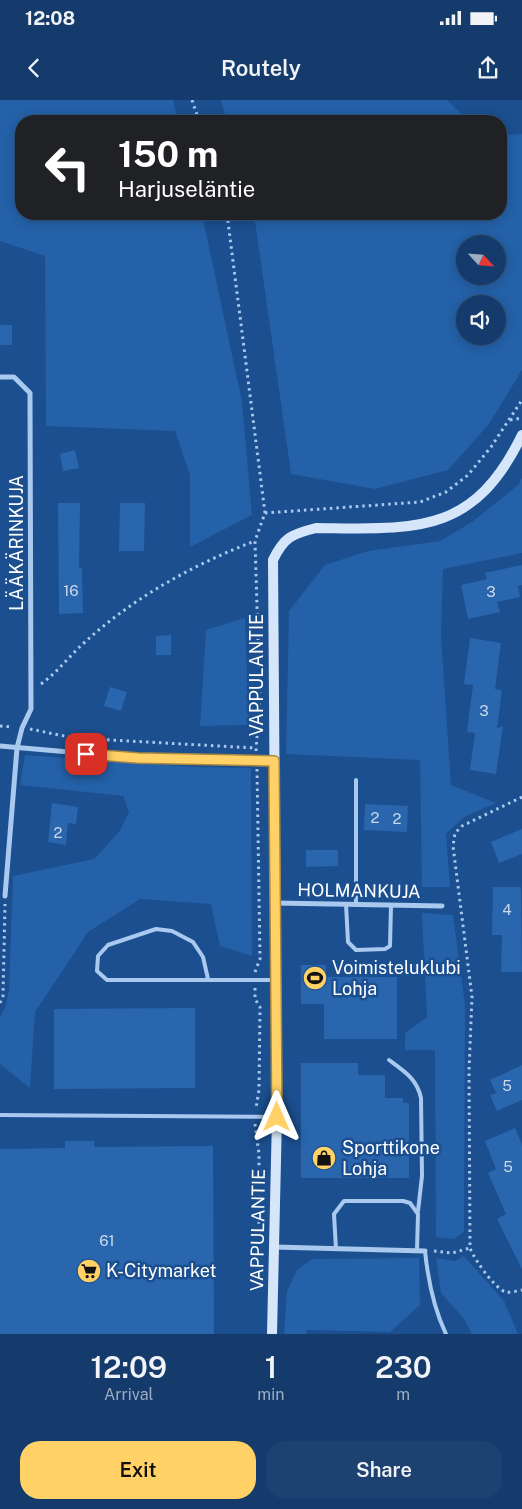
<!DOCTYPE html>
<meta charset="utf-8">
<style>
body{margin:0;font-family:"Public Sans",sans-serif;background:#1d4271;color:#f1f3f6;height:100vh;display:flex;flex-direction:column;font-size:19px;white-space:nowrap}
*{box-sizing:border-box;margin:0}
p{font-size:16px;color:#9dadc1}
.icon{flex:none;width:28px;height:28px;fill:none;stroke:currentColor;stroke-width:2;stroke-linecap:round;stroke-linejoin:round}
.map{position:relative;height:1234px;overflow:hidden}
.sheet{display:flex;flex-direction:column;background:#143b6b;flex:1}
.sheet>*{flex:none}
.guide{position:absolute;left:15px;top:15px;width:492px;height:105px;border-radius:20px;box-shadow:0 2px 12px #0003,0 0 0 1px #33557e;background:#202124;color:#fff;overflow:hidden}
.needle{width:32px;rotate:116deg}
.tools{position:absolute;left:456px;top:135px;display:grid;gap:10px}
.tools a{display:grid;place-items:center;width:50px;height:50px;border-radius:50%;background:#143b6b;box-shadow:0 2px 12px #0003,0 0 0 1px #33557e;font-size:25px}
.pin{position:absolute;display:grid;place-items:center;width:42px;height:42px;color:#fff;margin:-21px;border-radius:10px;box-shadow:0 2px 8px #0006}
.me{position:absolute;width:55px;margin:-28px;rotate:0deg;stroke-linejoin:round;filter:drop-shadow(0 0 4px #0008)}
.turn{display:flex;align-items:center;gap:18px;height:105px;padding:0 20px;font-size:22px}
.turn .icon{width:65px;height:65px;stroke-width:2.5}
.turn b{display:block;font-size:35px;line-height:42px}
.eta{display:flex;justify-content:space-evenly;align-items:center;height:85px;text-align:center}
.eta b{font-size:30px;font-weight:600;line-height:35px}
.action{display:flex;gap:10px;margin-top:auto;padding:10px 20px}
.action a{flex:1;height:58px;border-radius:20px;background:#ffd166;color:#111;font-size:20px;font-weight:600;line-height:58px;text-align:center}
.action a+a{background:#1d4271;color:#f1f3f6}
.status{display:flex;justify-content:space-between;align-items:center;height:35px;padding:0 25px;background:#143b6b;direction:ltr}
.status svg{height:14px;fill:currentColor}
header{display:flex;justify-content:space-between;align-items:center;height:65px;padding:0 20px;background:#143b6b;font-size:22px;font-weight:600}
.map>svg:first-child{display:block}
</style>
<div class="status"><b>12:08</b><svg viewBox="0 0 49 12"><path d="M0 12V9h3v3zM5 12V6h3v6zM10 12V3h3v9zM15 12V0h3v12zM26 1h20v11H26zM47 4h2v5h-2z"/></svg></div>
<header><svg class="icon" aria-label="back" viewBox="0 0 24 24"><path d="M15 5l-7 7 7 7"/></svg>Routely<svg class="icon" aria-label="share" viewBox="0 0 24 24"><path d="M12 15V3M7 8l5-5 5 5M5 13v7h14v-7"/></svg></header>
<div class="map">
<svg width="522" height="1234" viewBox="0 0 522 1234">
<rect width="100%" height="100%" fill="#1b4f8f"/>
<g fill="#2461a8" fill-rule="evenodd">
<polygon points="0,0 173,0 178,21 21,21 21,114 202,114 242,302 252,415 190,447 190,375 175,331 46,326 45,156 0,141"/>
<polygon points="221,0 447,0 469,21 227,21"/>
<path d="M522,34v236l-33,54 -41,46 -73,19 -84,-15 -37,-260h247v-79zM465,144h33v32h-33zM465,204h33v32h-33z"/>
<polygon points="522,378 522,453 443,469 441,536 451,685 496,703 464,717 446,734 450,787 422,787 420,660 286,654 289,511 325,465 368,451 440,441 472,422 518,385"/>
<polygon points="245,518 249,625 200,626 206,530"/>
<polygon points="25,655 197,667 251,668 252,856 220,846 211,804 140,799 88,832 35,912 30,988 0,964 0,917 5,908 9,890 13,776 94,759 119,732 129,712 123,696 20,685"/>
<polygon points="422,813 453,815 465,905 464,1132 454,1139 436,1137 435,950 405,950 405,933 427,917"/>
<polygon points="464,1156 504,1201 518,1234 472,1234 464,1219 441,1193 436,1158 455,1161"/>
<polygon points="419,1158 420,1205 390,1232 307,1230 306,1234 284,1234 287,1191 297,1170 312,1159"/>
</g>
<g fill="#2a66ad">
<rect x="0" y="225" width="12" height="20"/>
<polygon points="75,350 79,368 63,371 60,354"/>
<polygon points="58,403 80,403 79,468 82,468 83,513 59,514"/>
<polygon points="120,403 145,403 144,451 119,451"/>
<polygon points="522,465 522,485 518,486 520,497 497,502 500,512 468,519 461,485 487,479 485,473"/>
<polygon points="171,535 171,555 156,555 156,536"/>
<polygon points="470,538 501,543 495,589 502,590 497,628 503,626 496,674 470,670 475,633 467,632 473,585 464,584"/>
<polygon points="110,587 127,592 121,611 104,606"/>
<polygon points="52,703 78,707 76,724 68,723 66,745 48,742"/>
<polygon points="365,704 408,706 407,732 364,730"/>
<polygon points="522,729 522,754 499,763 491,742"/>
<polygon points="306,750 338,750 338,766 306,767"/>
<polygon points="493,787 521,787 522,872 501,872 502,835 492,835"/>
<polygon points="301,865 326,865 326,877 397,877 397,939 324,939 324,904 301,904"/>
<polygon points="195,908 195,988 54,989 54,909"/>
<polygon points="301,963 358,963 358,975 385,975 385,998 403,998 403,1003 409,1003 409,1078 301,1078"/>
<polygon points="522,965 522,1000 497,1011 490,995 496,993 490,980"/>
<polygon points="515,1028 522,1045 522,1169 497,1119 506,1114 488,1073 496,1069 485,1041"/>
<polygon points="65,1041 94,1041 94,1047 213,1046 214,1234 0,1234 0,1049 65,1048"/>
</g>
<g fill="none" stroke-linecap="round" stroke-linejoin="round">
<g stroke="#a9c9ee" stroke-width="3" stroke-dasharray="2.5 4" stroke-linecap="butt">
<polyline points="192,0 199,21"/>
<polyline points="227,114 265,413 255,441 259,571"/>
<polyline points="510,320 522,318"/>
<polyline points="265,413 420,402 446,392 468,375 491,347 522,300"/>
<path d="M41,584c17,-12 29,-29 44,-42 48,-44 109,-78 170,-101"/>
<polyline points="0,626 12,627"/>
<polyline points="30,629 74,638 255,648"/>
<polyline points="256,651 260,592"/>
<path d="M522,697l-60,29 -7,7 -2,13 19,151 -3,73 1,178c4,11 25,41 36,44 4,1 11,-1 16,-2"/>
<polyline points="255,872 260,859 257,669"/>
<polyline points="255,888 255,899 260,907 259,990 256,1008"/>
<polyline points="0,903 3,896 5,804"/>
<polyline points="255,1024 259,1054 259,1158"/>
<polyline points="434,1151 452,1153 470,1148"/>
</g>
<g stroke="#a9c9ee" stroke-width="4">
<polyline points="346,804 348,842 356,850 385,849 390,846 391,805"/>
<polyline points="356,805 356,680"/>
<polyline points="208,879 203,857 193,842 172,831 156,829 108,845 98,856 97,871 107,880 274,880"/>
<path d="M389,960c15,11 28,19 32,38l1,78 -4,35"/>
<polyline points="0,1015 277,1017"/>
<polyline points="336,1149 334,1114 344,1101 403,1101 410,1103 418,1114 417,1150"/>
<path d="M425,1151c3,29 8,56 21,83"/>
</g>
<g stroke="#a9c9ee" stroke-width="5">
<polyline points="0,277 14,277 30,293 31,609 22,628 17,648 5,796"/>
<polyline points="0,646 138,658 274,661"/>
<polyline points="276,803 442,806"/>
<polyline points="274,1147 425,1151"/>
</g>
<path stroke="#d6e6fa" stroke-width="10" d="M272,1234l5,-217 -4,-557c11,-23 19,-26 43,-32 99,1 157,8 206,-93"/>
</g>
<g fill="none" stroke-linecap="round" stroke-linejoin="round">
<g stroke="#a68842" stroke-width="12">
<polyline id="route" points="86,654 138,658 274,661 277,1017"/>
</g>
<use href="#route" stroke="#ffd166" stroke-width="9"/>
</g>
<defs>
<g id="stadium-disc" transform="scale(1.25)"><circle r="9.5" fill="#ffd166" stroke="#1b4f8f"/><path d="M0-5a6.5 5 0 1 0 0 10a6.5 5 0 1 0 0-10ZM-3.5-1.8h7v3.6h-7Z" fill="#111"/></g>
<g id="shop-disc" transform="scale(1.25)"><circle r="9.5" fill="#ffd166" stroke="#1b4f8f"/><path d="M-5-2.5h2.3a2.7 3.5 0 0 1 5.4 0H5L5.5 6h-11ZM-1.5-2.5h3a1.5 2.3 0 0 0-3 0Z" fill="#111"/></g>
<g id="supermarket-disc" transform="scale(1.25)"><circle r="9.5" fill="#ffd166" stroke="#1b4f8f"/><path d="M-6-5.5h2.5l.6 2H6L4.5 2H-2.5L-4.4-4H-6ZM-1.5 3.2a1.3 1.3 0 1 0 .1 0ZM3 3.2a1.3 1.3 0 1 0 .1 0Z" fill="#111"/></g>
</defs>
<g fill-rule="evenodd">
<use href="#stadium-disc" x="315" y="878"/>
<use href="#shop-disc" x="324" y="1058"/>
<use href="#supermarket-disc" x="89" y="1171"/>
</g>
<g text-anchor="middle" stroke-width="5" stroke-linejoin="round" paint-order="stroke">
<g font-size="15" fill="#cad9ea">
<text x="71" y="496">16</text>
<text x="491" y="497">3</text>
<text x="484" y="616">3</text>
<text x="375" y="723">2</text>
<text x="397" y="724">2</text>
<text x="58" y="738">2</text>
<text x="507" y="815">4</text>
<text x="507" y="991">5</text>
<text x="508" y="1072">5</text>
<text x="107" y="1146">61</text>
</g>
<g font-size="18" fill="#fff" stroke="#1b4f8f">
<text transform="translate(17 443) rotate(-90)" y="6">LÄÄKÄRINKUJA</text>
<text transform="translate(257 575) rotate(-90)" y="6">VAPPULANTIE</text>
<text transform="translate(359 791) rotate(1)" y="6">HOLMANKUJA</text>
<text transform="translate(258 1130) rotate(-89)" y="6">VAPPULANTIE</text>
</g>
<g font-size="18" fill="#fff" stroke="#1b4f8f" text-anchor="start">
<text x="332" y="874">Voimisteluklubi<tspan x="332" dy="21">Lohja</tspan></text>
<text x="342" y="1054">Sporttikone<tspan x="342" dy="21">Lohja</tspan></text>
<text x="106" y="1177">K-Citymarket</text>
</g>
</g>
</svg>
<div class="tools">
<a><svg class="needle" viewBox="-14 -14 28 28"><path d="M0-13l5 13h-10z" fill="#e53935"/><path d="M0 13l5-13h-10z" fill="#9dadc1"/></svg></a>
<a><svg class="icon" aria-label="sound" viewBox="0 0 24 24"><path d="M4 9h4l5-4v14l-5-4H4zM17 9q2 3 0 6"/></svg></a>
</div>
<div class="pin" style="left:86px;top:654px;background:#d93025"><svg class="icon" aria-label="arrive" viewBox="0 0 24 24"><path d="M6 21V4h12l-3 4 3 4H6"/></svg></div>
<svg class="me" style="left:277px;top:1017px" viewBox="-20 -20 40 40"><path d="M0-17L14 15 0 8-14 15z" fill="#ffd166" stroke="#fff" stroke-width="4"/></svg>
<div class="guide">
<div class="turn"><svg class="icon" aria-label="left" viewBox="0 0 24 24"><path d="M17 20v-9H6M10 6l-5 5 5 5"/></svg><div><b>150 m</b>Harjuseläntie</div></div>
</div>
</div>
<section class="sheet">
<div class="eta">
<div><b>12:09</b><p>Arrival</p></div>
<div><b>1</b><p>min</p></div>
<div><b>230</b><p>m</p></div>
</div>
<div class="action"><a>Exit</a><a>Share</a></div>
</section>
